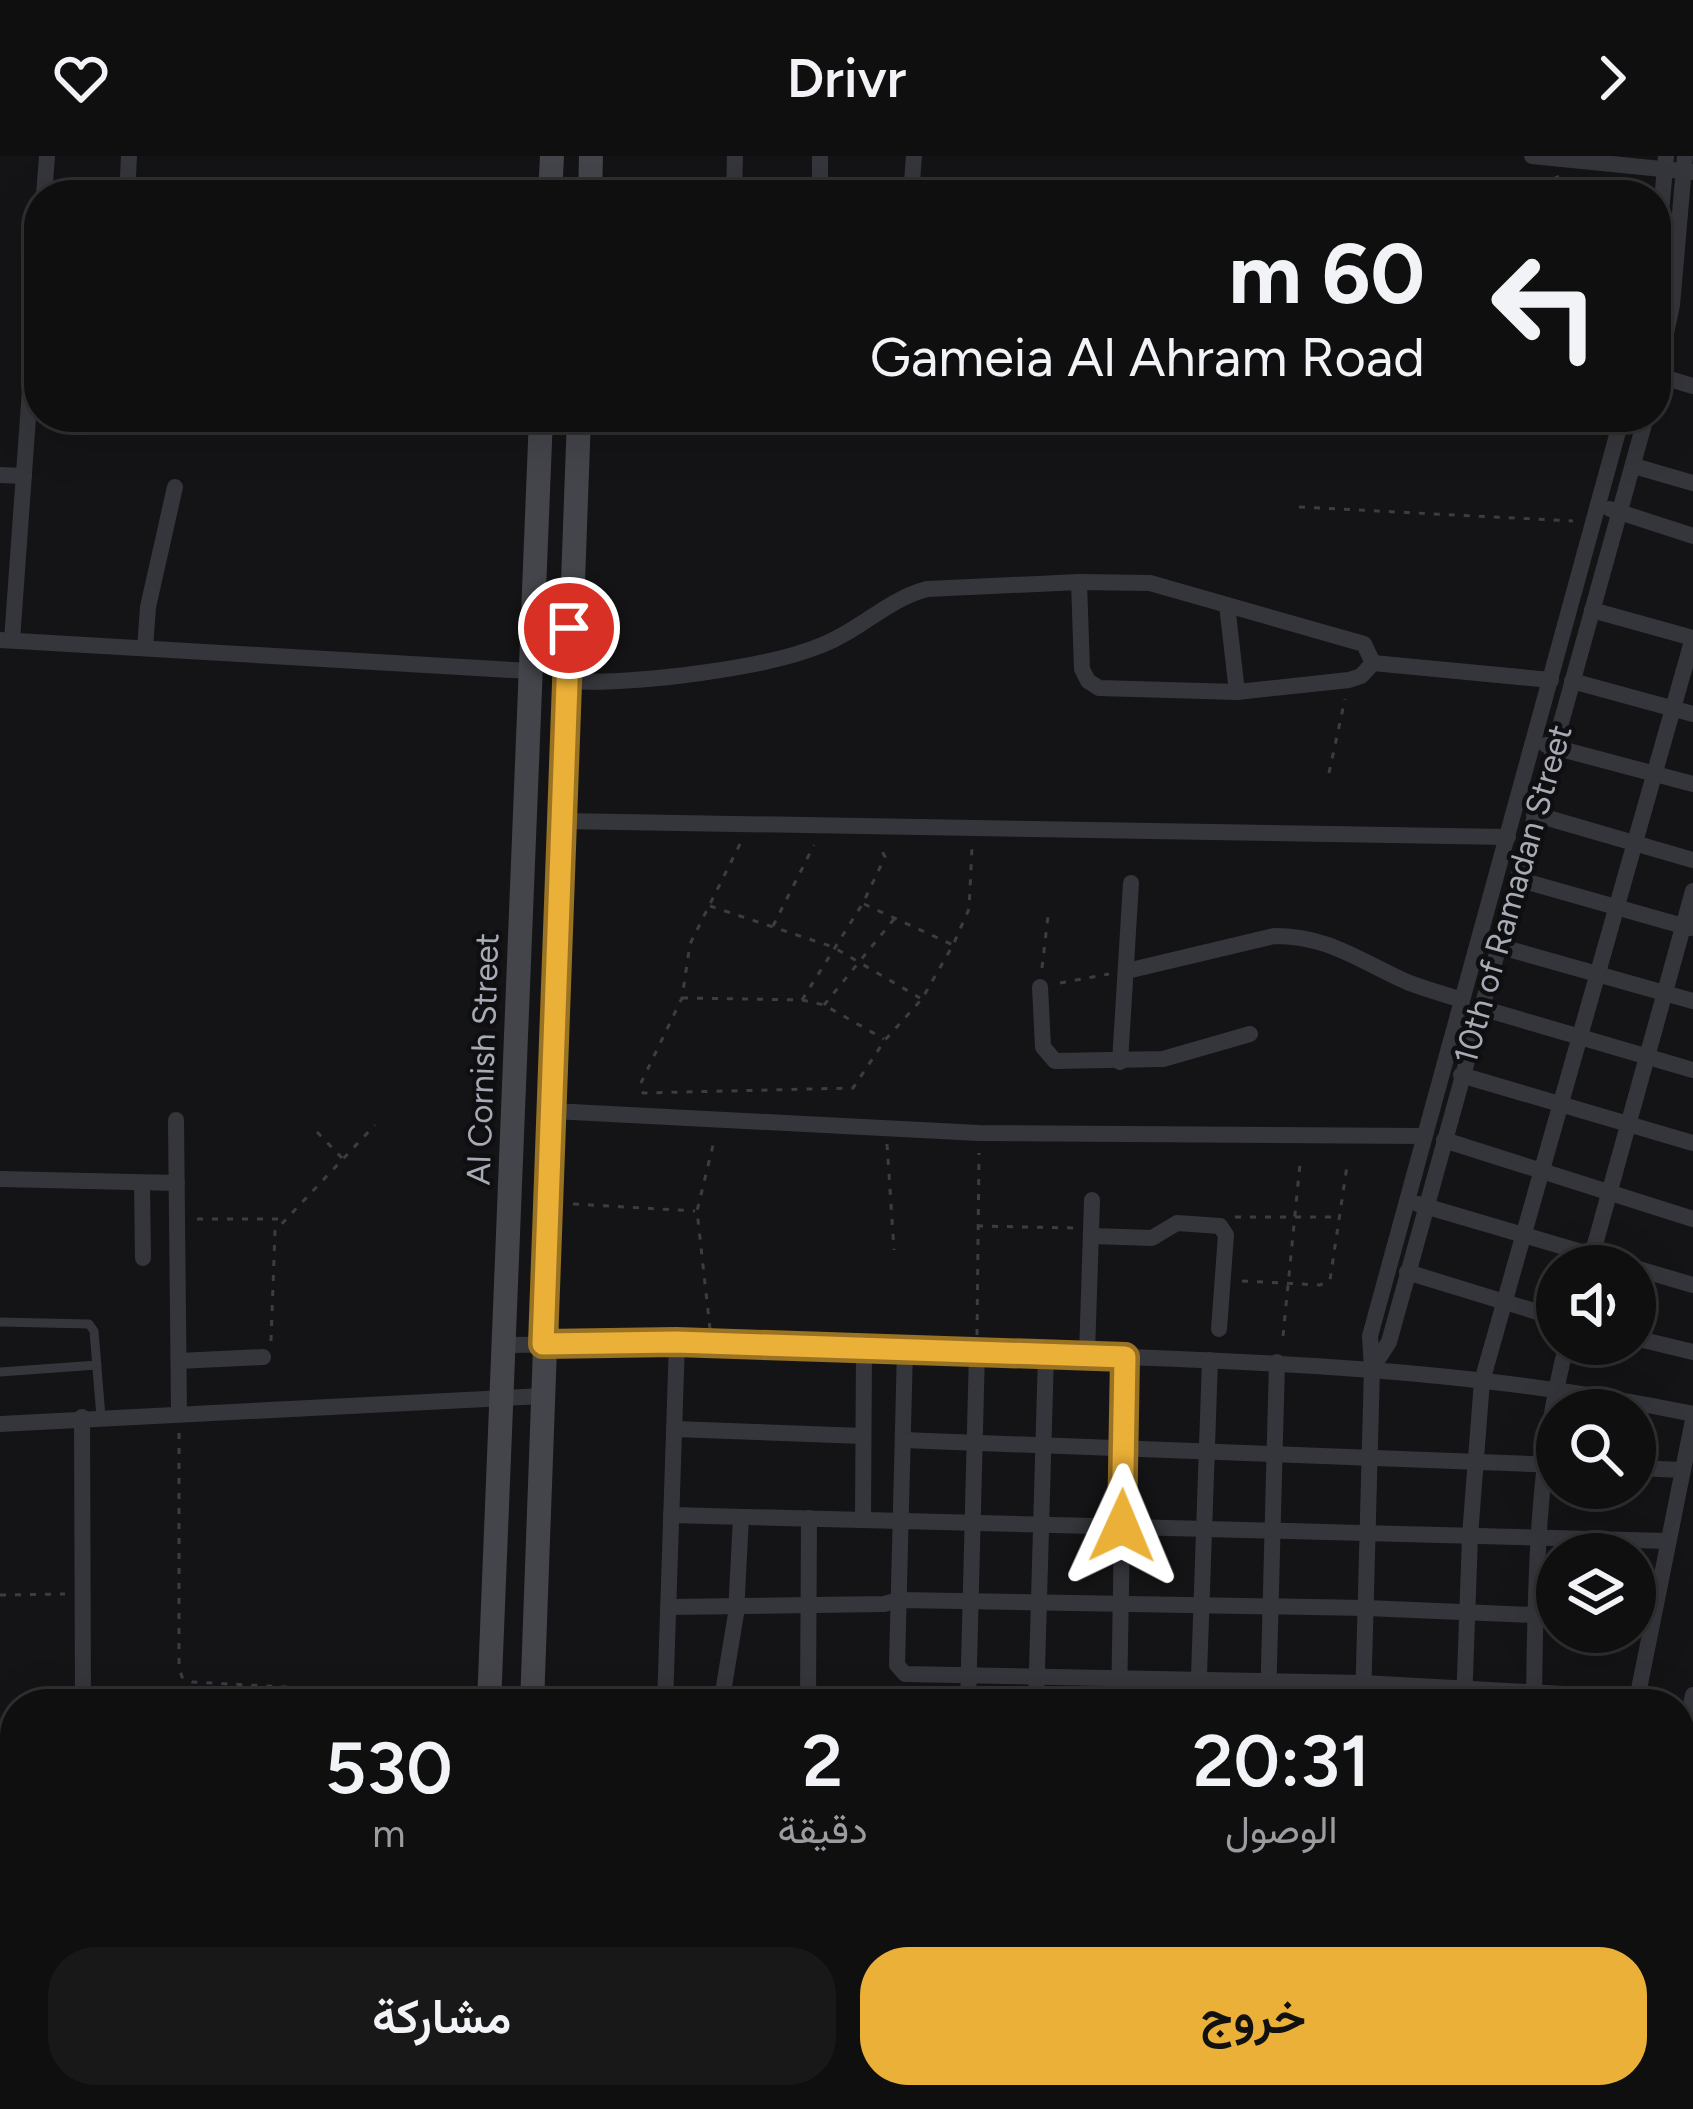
<!DOCTYPE html>
<html lang="ar">
<meta charset="utf-8">
<style>
body{margin:0;font-family:Figtree,Vazirmatn,sans-serif;background:#181819;color:#f1f3f6;direction:rtl;height:100vh;display:flex;flex-direction:column;font-size:45px;white-space:nowrap}
*{box-sizing:border-box;margin:0}
p{font-size:39px;color:#9b9c9f}
.icon{flex:none;width:66px;height:66px;fill:none;stroke:currentColor;stroke-width:2;stroke-linecap:round;stroke-linejoin:round}
.map{position:relative;flex:1;overflow:hidden;direction:ltr}
.panel{position:absolute;left:0px;top:1533px;width:1695px;height:420px;display:flex;flex-direction:column;background:#0f0f10;border-radius:48px 48px 0 0;box-shadow:0 12px 48px #0002,0 0 0 3px #2f2f30;direction:rtl}
.panel>*{flex:none}
.top-card{position:absolute;left:24px;top:24px;width:1647px;height:252px;border-radius:48px;box-shadow:0 12px 48px #0002,0 0 0 3px #2f2f30;direction:rtl;background:#0f0f10;color:#f1f3f6;overflow:hidden}
.controls{position:absolute;left:1536px;top:1089px;display:grid;gap:24px}
.controls a{display:grid;place-items:center;width:120px;height:120px;border-radius:50%;background:#0f0f10;box-shadow:0 12px 48px #0002,0 0 0 3px #2f2f30;font-size:60px}
.pin{position:absolute;display:grid;place-items:center;width:102px;height:102px;color:#fff;margin:-51px;border:6px solid #fff;border-radius:50%;box-shadow:0 3px 12px #0007}
.me{position:absolute;width:132px;margin:-66px;rotate:1deg;stroke-linejoin:round;filter:drop-shadow(0 0 9px #0008)}
.turn{display:flex;align-items:center;gap:42px;height:252px;padding:0 48px;font-size:54px}
.turn .icon{width:156px;height:156px;stroke-width:2.5}
.turn b{display:block;font-size:84px;line-height:102px}
.eta{display:flex;justify-content:space-evenly;align-items:center;height:204px;text-align:center}
.eta b{font-size:72px;font-weight:600;line-height:84px}
.action{display:flex;gap:24px;margin-top:auto;padding:24px 48px}
.action a{flex:1;height:138px;border-radius:48px;background:#ebb037;color:#111;font-size:48px;font-weight:600;line-height:138px;text-align:center}
.action a+a{background:#181819;color:#f1f3f6}
header{display:flex;justify-content:space-between;align-items:center;height:156px;padding:0 48px;background:#0f0f10;font-size:54px;font-weight:600}
.map>svg:first-child{display:block}
</style>
<header><svg class="icon" aria-label="forward" viewBox="0 0 24 24"><path d="M9 5l7 7-7 7"/></svg>Drivr<svg class="icon" aria-label="heart" viewBox="0 0 24 24"><path d="M12 20l-8-8c-3-5 5-10 8-4 3-6 11-1 8 4z"/></svg></header>
<div class="map">
<svg width="1693" height="1953" viewBox="0 0 1693 1953">
<rect width="100%" height="100%" fill="#141416"/>
<g fill="none" stroke-linecap="round" stroke-linejoin="round">
<g stroke="#3b3d42" stroke-width="3" stroke-dasharray="6 9" stroke-linecap="butt">
<polyline points="1269,35 1547,25 1560,20"/>
<polyline points="1299,351 1573,365"/>
<polyline points="1329,617 1345,543"/>
<polyline points="740,688 690,788 682,842 640,929 643,937 853,932 885,884 922,843 953,789 969,753 972,692"/>
<polyline points="864,748 953,789"/>
<polyline points="710,750 833,791 920,842"/>
<polyline points="773,770 814,689"/>
<polyline points="1042,812 1048,760"/>
<polyline points="1060,827 1109,818"/>
<polyline points="682,842 802,844 824,849 884,883"/>
<polyline points="802,844 863,747 885,701 880,690"/>
<polyline points="824,849 895,762"/>
<polyline points="317,976 342,1002"/>
<polyline points="887,988 894,1094"/>
<polyline points="573,1048 695,1055"/>
<polyline points="1235,1061 1339,1061"/>
<polyline points="197,1063 283,1063"/>
<polyline points="977,1070 1076,1072"/>
<polyline points="1242,1125 1320,1129 1330,1124 1347,1010"/>
<polyline points="710,1173 697,1055 715,981"/>
<polyline points="977,1179 979,997"/>
<polyline points="1283,1180 1300,1008"/>
<polyline points="271,1185 275,1075 375,969"/>
<polyline points="179,1277 179,1511 182,1521 192,1526 379,1536"/>
<polyline points="0,1439 65,1438"/>
<polyline points="282,1548 285,1534"/>
<polyline points="0,1677 15,1679"/>
</g>
<g stroke="#35363b" stroke-width="9">
<polyline points="0,1166 89,1168 94,1175 101,1261"/>
<polyline points="0,1216 97,1209"/>
</g>
<g stroke="#35363b" stroke-width="16">
<polyline points="820,0 820,39"/>
<polyline points="1532,0 1692,16"/>
<polyline points="44,39 47,0"/>
<polyline points="127,39 129,0"/>
<polyline points="734,39 735,0"/>
<polyline points="911,39 914,0"/>
<polyline points="1656,113 1666,0"/>
<polyline points="1657,219 1693,230"/>
<polyline points="1656,224 1672,149 1685,0"/>
<polyline points="414,267 540,271"/>
<polyline points="1634,310 1693,327"/>
<polyline points="0,319 24,320"/>
<polyline points="1610,353 1693,380"/>
<polyline points="1227,449 1237,536"/>
<polyline points="0,484 529,515"/>
<polyline points="12,484 39,109"/>
<polyline points="145,492 148,451 175,331"/>
<polyline points="1373,507 1551,524"/>
<path d="M567,525c63,4 198,-12 255,-36 39,-15 64,-45 105,-56l152,-7 3,87 6,12 11,7 138,4 112,-12 12,-4 12,-13 -9,-19 -214,-61 -71,-1"/>
<polyline points="1572,525 1693,558"/>
<polyline points="1546,589 1693,628"/>
<polyline points="1534,658 1693,704"/>
<polyline points="563,665 1508,681"/>
<polyline points="1517,723 1690,772"/>
<polyline points="1498,790 1693,845"/>
<path d="M1127,815l147,-35c56,0 85,25 133,46 18,7 37,12 55,18"/>
<polyline points="1040,831 1043,891 1055,905 1163,903 1250,878"/>
<polyline points="1481,852 1693,914"/>
<polyline points="1120,906 1131,727"/>
<polyline points="1461,919 1693,987"/>
<polyline points="553,955 979,977 1424,980"/>
<polyline points="176,964 179,1258"/>
<polyline points="1444,984 1693,1063"/>
<polyline points="0,1023 177,1027"/>
<polyline points="142,1027 143,1102"/>
<polyline points="1418,1048 1629,1110"/>
<polyline points="1091,1080 1152,1082 1177,1067 1220,1070 1226,1079 1219,1173"/>
<polyline points="1589,1110 1693,735"/>
<polyline points="1635,1112 1693,1129"/>
<polyline points="1407,1116 1557,1162"/>
<polyline points="1635,1182 1693,1196"/>
<path d="M504,1189c180,-3 358,3 537,9 219,7 437,15 652,60"/>
<polyline points="905,1193 897,1509 905,1518 1363,1527 1637,1542"/>
<polyline points="1087,1198 1092,1044"/>
<polyline points="179,1205 263,1201"/>
<polyline points="1372,1212 1389,1186 1646,261"/>
<polyline points="82,1261 83,1548"/>
<polyline points="0,1268 542,1240"/>
<polyline points="674,1273 863,1280"/>
<polyline points="903,1284 1557,1309"/>
<polyline points="1635,1312 1682,1314"/>
<polyline points="671,1359 1668,1385"/>
<polyline points="863,1364 864,1191"/>
<polyline points="668,1451 884,1448 899,1444 1366,1452 1557,1460"/>
<polyline points="665,1548 677,1186"/>
<polyline points="721,1548 736,1458 741,1361"/>
<polyline points="808,1548 809,1362"/>
<polyline points="968,1548 977,1195"/>
<polyline points="1036,1548 1046,1198"/>
<polyline points="1119,1548 1125,1201"/>
<polyline points="1198,1548 1210,1204"/>
<polyline points="1268,1548 1277,1206"/>
<polyline points="1363,1548 1372,1212 1370,1180 1622,261"/>
<polyline points="1464,1548 1470,1380 1482,1225 1693,482 1592,454"/>
<path d="M1534,1548c1,-114 3,-251 33,-360"/>
<polyline points="1636,1548 1693,1264"/>
<polyline points="1680,1600 1693,1539"/>
<polyline points="0,1837 15,1838"/>
<polyline points="0,1859 15,1860"/>
<polyline points="134,1938 140,1953"/>
<polyline points="640,1953 641,1938"/>
<polyline points="1009,1953 1010,1938"/>
<polyline points="1396,1953 1396,1938"/>
</g>
<g stroke="#44454b" stroke-width="24">
<polyline points="550,39 552,0"/>
<polyline points="590,39 591,0"/>
<polyline points="489,1548 541,261"/>
<polyline points="532,1548 579,261"/>
<polyline points="472,1953 473,1938"/>
<polyline points="514,1953 514,1938"/>
</g>
</g>
<g fill="none" stroke-linecap="round" stroke-linejoin="round">
<g stroke="#997224" stroke-width="30">
<polyline id="route" points="569,472 543,1188 676,1186 1125,1201 1122,1370"/>
</g>
<use href="#route" stroke="#ebb037" stroke-width="21"/>
</g>
<g text-anchor="middle" stroke-width="9" stroke-linejoin="round" paint-order="stroke">
<g font-size="33" fill="#a7abb6" stroke="#0f0f11">
<text transform="translate(1512 738) rotate(-74)" y="12">10th of Ramadan Street</text>
<text transform="translate(482 903) rotate(-88)" y="12">Al Cornish Street</text>
</g>
</g>
</svg>
<div class="controls">
<a><svg class="icon" aria-label="sound" viewBox="0 0 24 24"><path d="M4 9h4l5-4v14l-5-4H4zM17 9q2 3 0 6"/></svg></a>
<a><svg class="icon" aria-label="search" viewBox="0 0 24 24"><circle cx="10" cy="10" r="6"/><path d="M15 15l6 6"/></svg></a>
<a><svg class="icon" aria-label="layers" viewBox="0 0 24 24"><path d="M12 4l9 5-9 5-9-5zM3 14l9 5 9-5"/></svg></a>
</div>
<div class="pin" style="left:569px;top:472px;background:#d93025"><svg class="icon" aria-label="arrive" viewBox="0 0 24 24"><path d="M6 21V4h12l-3 4 3 4H6"/></svg></div>
<svg class="me" style="left:1122px;top:1370px" viewBox="-20 -20 40 40"><path d="M0-17L14 15 0 8-14 15z" fill="#ebb037" stroke="#fff" stroke-width="4"/></svg>
<div class="top-card">
<div class="turn"><svg class="icon" aria-label="left" viewBox="0 0 24 24"><path d="M17 20v-9H6M10 6l-5 5 5 5"/></svg><div><b>60 m</b>Gameia Al Ahram Road</div></div>
</div>
<section class="panel">
<div class="eta">
<div><b>20:31</b><p>الوصول</p></div>
<div><b>2</b><p>دقيقة</p></div>
<div><b>530</b><p>m</p></div>
</div>
<div class="action"><a>خروج</a><a>مشاركة</a></div>
</section>
</div>
